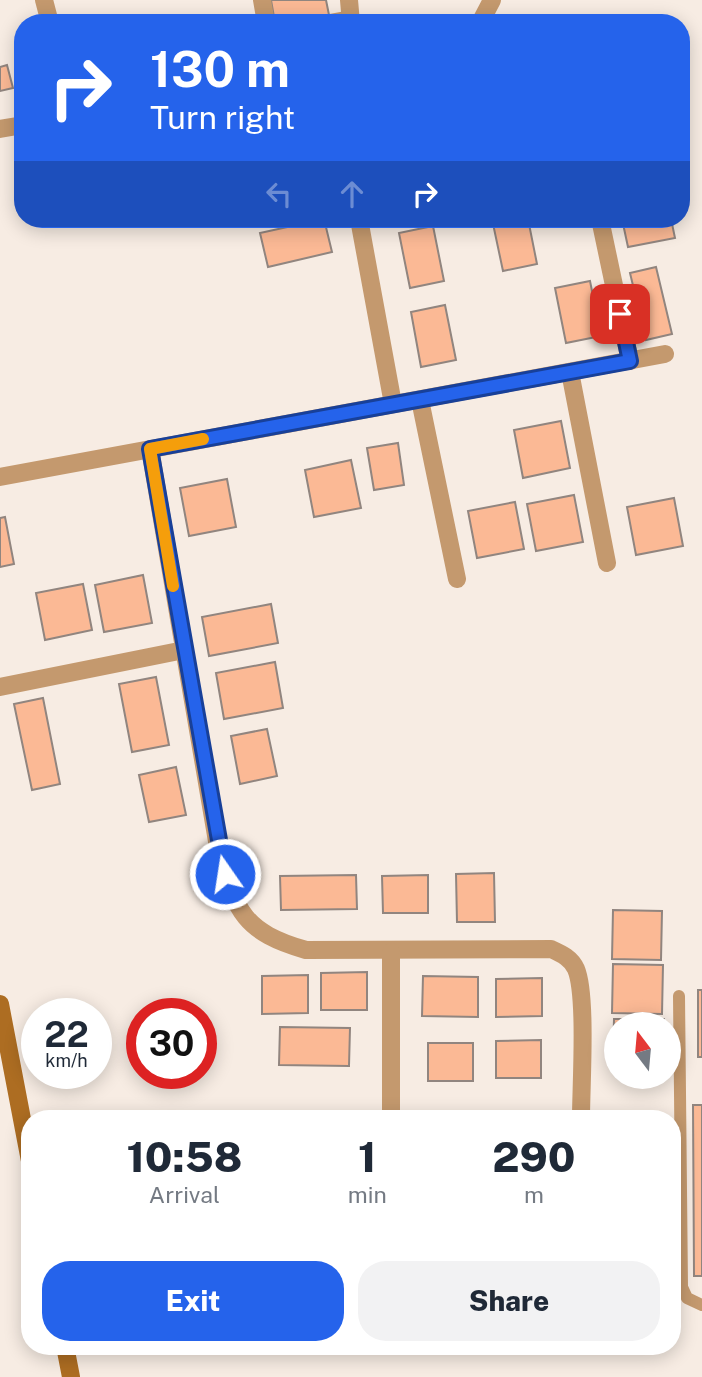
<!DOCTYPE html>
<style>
body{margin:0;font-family:"Public Sans",sans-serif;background:#f2f2f3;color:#1f2937;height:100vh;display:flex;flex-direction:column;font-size:26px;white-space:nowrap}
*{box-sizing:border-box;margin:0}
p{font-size:23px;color:#747a83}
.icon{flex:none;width:38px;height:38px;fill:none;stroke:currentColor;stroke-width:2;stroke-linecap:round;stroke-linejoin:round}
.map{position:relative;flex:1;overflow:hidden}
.details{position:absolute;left:21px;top:1110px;width:660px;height:245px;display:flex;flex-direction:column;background:#fff;border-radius:28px;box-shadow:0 4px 18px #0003}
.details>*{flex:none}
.top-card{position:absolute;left:14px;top:14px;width:676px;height:214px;border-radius:28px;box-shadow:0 4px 18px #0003;background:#2563eb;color:#fff;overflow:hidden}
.needle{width:46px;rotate:344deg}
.tools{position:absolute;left:604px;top:1012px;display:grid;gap:14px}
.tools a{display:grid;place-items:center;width:77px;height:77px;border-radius:50%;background:#fff;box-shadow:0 4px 18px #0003;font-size:35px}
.speed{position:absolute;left:21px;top:998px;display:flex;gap:14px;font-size:35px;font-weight:700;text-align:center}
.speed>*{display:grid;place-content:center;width:91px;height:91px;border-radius:50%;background:#fff;box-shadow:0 4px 18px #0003;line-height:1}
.speed small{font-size:18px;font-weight:400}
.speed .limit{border:10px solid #d22;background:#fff;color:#111}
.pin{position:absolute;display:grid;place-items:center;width:60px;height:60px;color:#fff;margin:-30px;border-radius:14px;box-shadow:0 4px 10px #0006}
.me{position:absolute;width:77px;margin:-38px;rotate:347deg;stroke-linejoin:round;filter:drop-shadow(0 0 5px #0008)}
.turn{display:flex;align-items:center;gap:24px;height:147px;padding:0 21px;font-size:32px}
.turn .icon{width:91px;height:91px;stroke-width:2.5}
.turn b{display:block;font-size:49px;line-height:60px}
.lanes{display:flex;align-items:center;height:66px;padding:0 21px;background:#0003;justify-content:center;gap:35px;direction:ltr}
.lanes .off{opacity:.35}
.eta{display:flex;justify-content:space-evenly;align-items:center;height:119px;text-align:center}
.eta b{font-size:42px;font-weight:800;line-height:49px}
.primary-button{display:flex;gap:14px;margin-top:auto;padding:14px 21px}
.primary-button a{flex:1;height:80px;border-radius:28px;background:#2563eb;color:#fff;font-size:28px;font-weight:800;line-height:80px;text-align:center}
.primary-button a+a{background:#f2f2f3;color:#1f2937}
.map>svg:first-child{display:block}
</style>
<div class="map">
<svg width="702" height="1377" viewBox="0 0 702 1377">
<rect width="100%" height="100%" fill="#f7ece3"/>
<g fill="#fbb995" stroke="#91857f" stroke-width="2">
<polygon points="271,0 326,0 329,15 275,23"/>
<polygon points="7,65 13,88 0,91 0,67"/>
<polygon points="324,219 332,252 268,267 260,233"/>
<polygon points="492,219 528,219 537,264 503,271"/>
<polygon points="622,219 671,219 675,238 628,247"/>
<polygon points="433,226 444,281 410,288 399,233"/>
<polygon points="656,267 672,334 646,340 630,273"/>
<polygon points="590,281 601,336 566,343 555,288"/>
<polygon points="445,305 456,360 421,367 411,312"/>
<polygon points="561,421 570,468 523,478 514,430"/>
<polygon points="398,443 404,485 374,490 367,448"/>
<polygon points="351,460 361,508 314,517 305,470"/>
<polygon points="227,479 236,527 189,536 180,488"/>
<polygon points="574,495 583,542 536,551 527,504"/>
<polygon points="674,498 683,546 636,555 627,507"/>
<polygon points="515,502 524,549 477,558 468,511"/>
<polygon points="5,517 14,564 0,567 0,518"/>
<polygon points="143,575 152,623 104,632 95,585"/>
<polygon points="83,584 92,630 45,640 36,593"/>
<polygon points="271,604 278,643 209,656 202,617"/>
<polygon points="275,662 283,708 224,719 216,673"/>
<polygon points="156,677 169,745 132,752 119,684"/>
<polygon points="43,698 60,784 32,790 14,704"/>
<polygon points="267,729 277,776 240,784 231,736"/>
<polygon points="176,767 186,815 149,822 139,775"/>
<polygon points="494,873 495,922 457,922 456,874"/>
<polygon points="356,875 357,909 281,910 280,876"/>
<polygon points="428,875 428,913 383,913 382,876"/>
<polygon points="613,910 662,911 661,960 612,959"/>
<polygon points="613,964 663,965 662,1014 612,1013"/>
<polygon points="367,972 367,1010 321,1010 321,973"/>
<polygon points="308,975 308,1013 262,1014 262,976"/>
<polygon points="423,976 478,977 478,1017 422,1016"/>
<polygon points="542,978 542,1016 496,1017 496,979"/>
<rect x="698" y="990" width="4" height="67"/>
<polygon points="614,1019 664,1019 664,1024 616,1024 616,1059 613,1059"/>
<polygon points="280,1027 350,1028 349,1066 279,1065"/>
<polygon points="541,1040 541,1078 496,1078 496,1041"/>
<rect x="428" y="1043" width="45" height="38"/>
<polygon points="693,1105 702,1105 702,1276 694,1276"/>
</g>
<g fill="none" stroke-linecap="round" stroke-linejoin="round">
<polyline stroke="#c4996e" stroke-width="12" points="679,996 682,1287 687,1298 702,1305"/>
<g stroke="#c4996e" stroke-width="18">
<polyline points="44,0 50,23"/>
<polyline points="262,0 266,23"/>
<polyline points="349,0 351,23"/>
<polyline points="330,23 351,19"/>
<polyline points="480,23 492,0"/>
<polyline points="0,129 23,125"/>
<polyline points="359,219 393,404"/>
<polyline points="600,219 630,361"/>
<polyline points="570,372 607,563"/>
<polyline points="420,400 457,579"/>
<path d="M150,449l69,404c17,59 25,79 87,97l245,-1c11,5 20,9 25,20 11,26 5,117 5,149"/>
<polyline points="0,477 665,354"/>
<polyline points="0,687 184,650"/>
<polyline points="391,952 391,1118"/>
</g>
<g stroke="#ad6d22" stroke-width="18">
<polyline points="0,1004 30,1161"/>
<polyline points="65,1346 71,1377"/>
</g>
</g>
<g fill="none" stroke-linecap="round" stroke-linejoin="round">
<g stroke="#184099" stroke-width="18">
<polyline id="route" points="225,874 150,449 630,361 620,314"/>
</g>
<use href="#route" stroke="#2563eb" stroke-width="12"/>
<polyline stroke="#f59e0b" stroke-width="12" points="173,586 150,449 203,439"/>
</g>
</svg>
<div class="tools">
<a><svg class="needle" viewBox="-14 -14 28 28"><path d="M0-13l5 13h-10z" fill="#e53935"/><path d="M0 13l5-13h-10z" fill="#747a83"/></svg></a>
</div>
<div class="speed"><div>22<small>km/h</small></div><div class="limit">30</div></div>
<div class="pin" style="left:620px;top:314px;background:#d93025"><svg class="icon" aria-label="arrive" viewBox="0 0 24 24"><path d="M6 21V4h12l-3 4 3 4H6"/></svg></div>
<svg class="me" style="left:225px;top:874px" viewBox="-20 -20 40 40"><circle r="17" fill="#2563eb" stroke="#fff" stroke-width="3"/><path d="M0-11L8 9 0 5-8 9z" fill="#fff"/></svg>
<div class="top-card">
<div class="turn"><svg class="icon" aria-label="right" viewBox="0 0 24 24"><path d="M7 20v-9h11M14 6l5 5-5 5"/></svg><div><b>130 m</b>Turn right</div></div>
<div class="lanes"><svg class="icon off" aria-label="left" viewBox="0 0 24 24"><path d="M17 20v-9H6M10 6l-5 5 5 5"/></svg><svg class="icon off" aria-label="ahead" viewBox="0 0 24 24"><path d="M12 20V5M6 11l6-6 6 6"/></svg><svg class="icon" aria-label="right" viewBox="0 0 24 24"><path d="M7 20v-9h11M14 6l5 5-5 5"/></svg></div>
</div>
<section class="details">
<div class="eta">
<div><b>10:58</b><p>Arrival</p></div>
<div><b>1</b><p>min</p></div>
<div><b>290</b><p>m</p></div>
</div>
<div class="primary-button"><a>Exit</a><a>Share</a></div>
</section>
</div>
